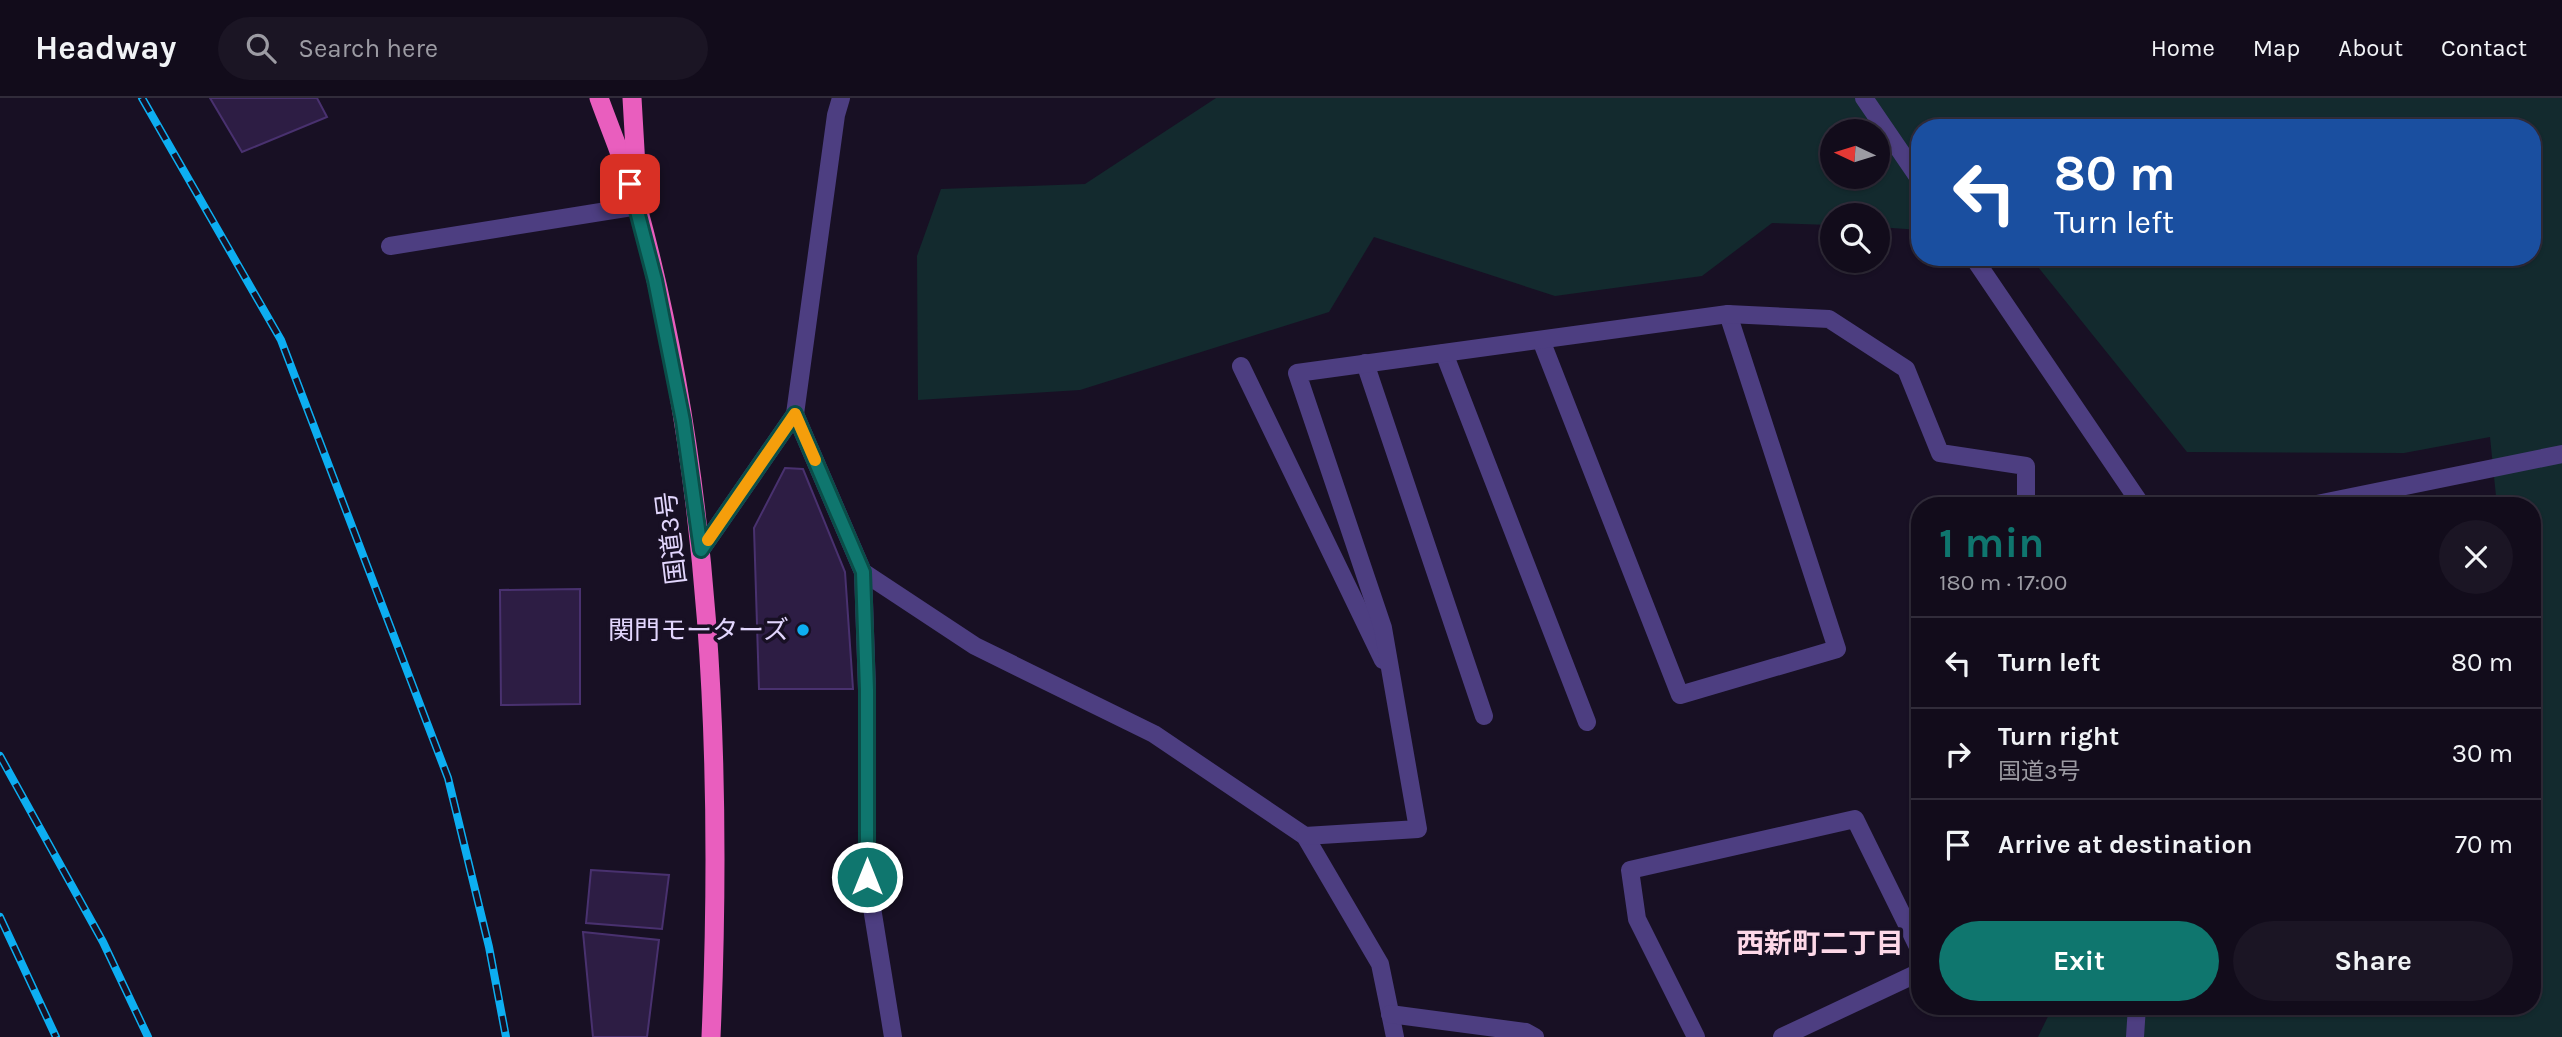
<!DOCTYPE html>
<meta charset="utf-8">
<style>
body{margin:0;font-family:Karla,"Noto Sans JP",sans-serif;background:#1b1524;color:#f1f3f6;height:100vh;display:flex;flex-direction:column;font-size:26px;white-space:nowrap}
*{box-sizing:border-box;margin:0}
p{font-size:23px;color:#9c9ba3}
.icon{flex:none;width:38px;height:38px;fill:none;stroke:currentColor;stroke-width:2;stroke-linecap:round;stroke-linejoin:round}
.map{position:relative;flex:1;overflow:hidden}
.side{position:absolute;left:1911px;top:399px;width:630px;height:518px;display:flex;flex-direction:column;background:#120c1b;border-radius:28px;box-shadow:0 2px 5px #0004,0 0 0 2px #312c3a}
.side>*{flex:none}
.hud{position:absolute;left:1911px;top:21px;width:630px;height:147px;border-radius:28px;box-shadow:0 2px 5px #0004,0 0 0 2px #312c3a;background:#1a4fa0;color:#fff;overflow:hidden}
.needle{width:46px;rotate:274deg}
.fabs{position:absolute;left:1820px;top:21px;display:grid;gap:14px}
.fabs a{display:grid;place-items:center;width:70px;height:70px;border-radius:50%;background:#120c1b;box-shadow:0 2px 5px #0004,0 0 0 2px #312c3a;font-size:35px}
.pin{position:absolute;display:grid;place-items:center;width:60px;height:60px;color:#fff;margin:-30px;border-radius:14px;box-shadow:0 4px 10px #0006}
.me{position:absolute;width:77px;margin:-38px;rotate:0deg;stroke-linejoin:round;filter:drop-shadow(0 0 5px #0008)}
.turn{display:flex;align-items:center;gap:24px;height:147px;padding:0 28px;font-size:32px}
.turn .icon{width:91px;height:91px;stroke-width:2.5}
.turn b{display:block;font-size:49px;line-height:60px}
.round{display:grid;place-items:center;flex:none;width:74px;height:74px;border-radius:37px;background:#1b1524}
.headline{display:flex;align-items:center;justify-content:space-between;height:119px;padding:0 28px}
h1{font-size:42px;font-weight:700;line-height:52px;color:#0f766e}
.button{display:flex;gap:14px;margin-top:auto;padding:14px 28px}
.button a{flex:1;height:80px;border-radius:42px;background:#0f766e;color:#fff;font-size:28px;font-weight:700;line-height:80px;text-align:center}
.button a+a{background:#1b1524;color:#f1f3f6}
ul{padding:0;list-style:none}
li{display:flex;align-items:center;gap:21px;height:91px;padding:0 28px;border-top:2px solid #312c3a}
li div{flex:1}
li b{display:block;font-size:26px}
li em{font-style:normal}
header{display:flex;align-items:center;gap:42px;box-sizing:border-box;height:98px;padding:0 35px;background:#120c1b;border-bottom:2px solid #312c3a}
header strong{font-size:33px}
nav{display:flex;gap:38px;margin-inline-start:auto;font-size:24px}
.search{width:490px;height:63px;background:#1b1524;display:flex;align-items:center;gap:18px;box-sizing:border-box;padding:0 24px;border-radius:38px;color:#9c9ba3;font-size:26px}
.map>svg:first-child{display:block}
</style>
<header>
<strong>Headway</strong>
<div class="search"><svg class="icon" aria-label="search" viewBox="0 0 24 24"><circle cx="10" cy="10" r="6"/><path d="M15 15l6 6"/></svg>Search here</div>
<nav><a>Home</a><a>Map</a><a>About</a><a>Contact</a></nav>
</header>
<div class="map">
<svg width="2562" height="939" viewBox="0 0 2562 939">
<rect width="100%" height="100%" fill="#181024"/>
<path fill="#132a2e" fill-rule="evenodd" d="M1216,0h1346v939h-524l15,-31h479v-500h-35l-7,-69 -86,16 -217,-1 -157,-195h502v-129h-612v102l-42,-3v-12h-46v10l-60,-2 -70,53 -147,20 -181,-59 -45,75 -249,78 -162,10 -1,-144 24,-67 144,-5zM1832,33h46v46h-46z"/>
<g fill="#2d1d44" stroke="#49316f" stroke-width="2">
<polygon points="210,0 317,0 327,19 242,54"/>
<polygon points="785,370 803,371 845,474 853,591 759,591 754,430"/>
<polygon points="580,491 580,606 501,607 500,492"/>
<polygon points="591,772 669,777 662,831 586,825"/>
<polygon points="583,834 659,842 647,939 593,939"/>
</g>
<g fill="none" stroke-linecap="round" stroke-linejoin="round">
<g stroke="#4d3e81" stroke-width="18">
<polyline points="1864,0 1920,82"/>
<polyline points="390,148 638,108"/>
<polyline points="1973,159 2142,408"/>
<polyline points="1541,242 1680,597 1837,551 1728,216"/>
<polyline points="1444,255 1587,624"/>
<polyline points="1365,265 1484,618"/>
<polyline points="1241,268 1383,562"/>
<polyline points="795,316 863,474 975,548 1154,636 1305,738 1380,866 1395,939"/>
<polyline points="2307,408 2562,356"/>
<polyline points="701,452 795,316 836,17 841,0"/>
<polyline points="863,474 867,592 867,779 893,939"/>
<polyline points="1305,738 1418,731 1383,530 1297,275 1728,216 1829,221 1906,271 1940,355 2026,368 2026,408"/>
<polyline points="1390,916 1526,934 1535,939"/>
<polyline points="1696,939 1637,821 1630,772 1855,721 1920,853"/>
<polyline points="1782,939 1920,874"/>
<polyline points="2135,939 2137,908"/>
</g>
<g stroke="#e95ebe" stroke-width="19">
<path d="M599,0c13,36 29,73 39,110 73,268 85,552 73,829"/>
<polyline points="632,0 637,86"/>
</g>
<g stroke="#0daef1" stroke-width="8">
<g id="rail">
<polyline points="142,0 281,242 448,680 489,849 506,939"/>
<polyline points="0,658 103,844 148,939"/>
<polyline points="0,819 56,939"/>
</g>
</g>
<use href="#rail" stroke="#181024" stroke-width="5" stroke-dasharray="16" stroke-linecap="butt"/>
</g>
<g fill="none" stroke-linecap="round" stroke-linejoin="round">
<g stroke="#0a4d48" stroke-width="18">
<polyline id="route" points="630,86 655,182 683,323 701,452 795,316 863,474 867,592 867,779"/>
</g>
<use href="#route" stroke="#0f766e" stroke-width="12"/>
<polyline stroke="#f59e0b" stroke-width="12" points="708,442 795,316 815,362"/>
</g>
<circle fill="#0daef1" stroke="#181024" stroke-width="2.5" cx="803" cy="532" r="7"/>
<g text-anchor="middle" stroke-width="7" stroke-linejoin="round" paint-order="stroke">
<g font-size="26" fill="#e2d6fd" stroke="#181024">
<text transform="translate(671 440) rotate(-97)" y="9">国道3号</text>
</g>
<g font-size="26" fill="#e2d6fd" stroke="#181024" text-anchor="end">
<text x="789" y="541">関門モーターズ</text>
</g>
<g font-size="28" font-weight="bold" fill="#fdd8e8" stroke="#181024">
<text x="1820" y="855">西新町二丁目</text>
</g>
</g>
</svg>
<div class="fabs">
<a><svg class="needle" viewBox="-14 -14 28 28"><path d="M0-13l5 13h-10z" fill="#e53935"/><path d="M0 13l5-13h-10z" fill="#9c9ba3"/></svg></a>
<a><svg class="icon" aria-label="search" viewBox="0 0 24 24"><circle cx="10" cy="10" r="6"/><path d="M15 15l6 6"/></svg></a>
</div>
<div class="pin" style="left:630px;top:86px;background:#d93025"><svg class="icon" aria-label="arrive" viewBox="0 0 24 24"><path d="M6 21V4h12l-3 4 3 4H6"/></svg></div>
<svg class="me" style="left:867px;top:779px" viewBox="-20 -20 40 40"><circle r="17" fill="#0f766e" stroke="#fff" stroke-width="3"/><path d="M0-11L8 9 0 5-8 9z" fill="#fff"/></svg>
<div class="hud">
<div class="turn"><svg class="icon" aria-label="left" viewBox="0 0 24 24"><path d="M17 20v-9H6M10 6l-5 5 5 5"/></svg><div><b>80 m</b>Turn left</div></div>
</div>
<section class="side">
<div class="headline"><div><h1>1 min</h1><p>180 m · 17:00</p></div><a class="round"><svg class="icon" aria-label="close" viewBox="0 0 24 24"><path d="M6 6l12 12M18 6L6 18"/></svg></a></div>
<ul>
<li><svg class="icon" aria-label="left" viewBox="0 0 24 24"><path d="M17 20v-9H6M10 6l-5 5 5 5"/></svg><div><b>Turn left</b></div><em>80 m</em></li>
<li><svg class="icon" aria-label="right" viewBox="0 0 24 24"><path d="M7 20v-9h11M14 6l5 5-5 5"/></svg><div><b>Turn right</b><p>国道3号</p></div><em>30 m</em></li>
<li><svg class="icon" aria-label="arrive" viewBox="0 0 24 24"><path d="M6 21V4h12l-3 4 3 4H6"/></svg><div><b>Arrive at destination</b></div><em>70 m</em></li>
</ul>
<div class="button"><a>Exit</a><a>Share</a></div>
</section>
</div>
